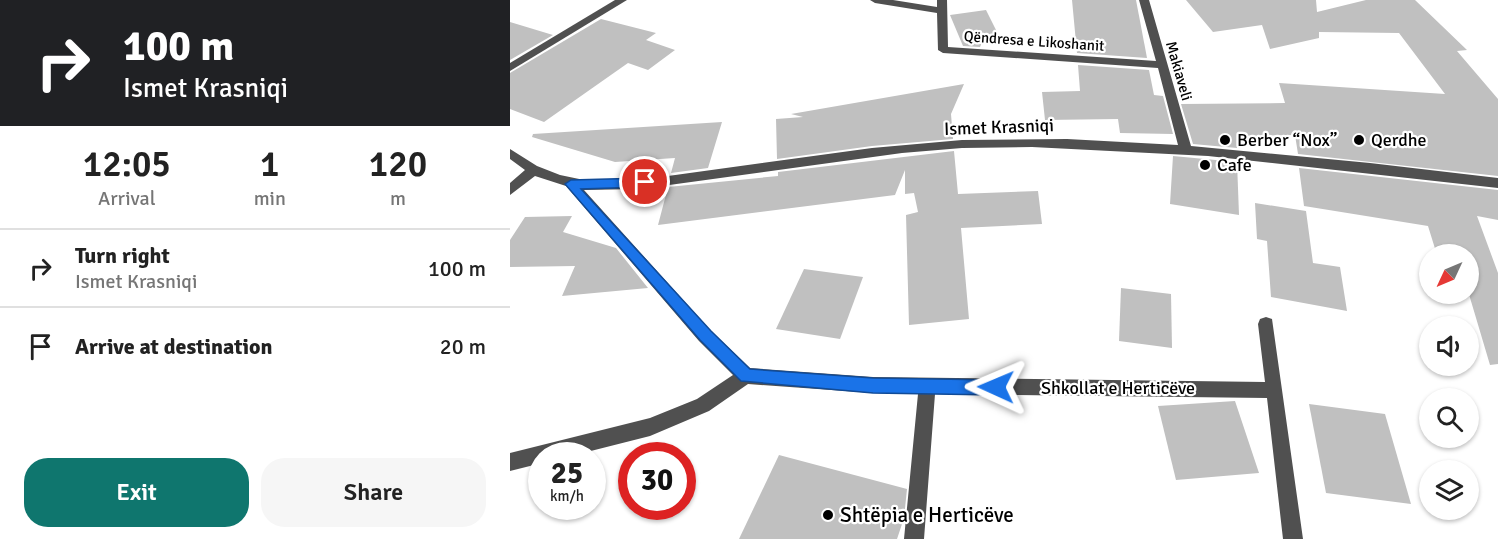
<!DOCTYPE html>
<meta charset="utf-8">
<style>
body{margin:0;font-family:Signika,sans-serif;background:#f6f6f6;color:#222;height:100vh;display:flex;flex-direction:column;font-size:22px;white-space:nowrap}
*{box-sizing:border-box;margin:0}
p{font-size:20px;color:#767676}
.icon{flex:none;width:33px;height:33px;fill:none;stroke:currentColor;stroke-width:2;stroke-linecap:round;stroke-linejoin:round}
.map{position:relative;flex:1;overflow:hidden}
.panel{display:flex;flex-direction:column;background:#fff;width:510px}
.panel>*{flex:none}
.top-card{background:#202124;color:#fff;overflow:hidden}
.needle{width:39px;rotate:226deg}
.tools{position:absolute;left:909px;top:244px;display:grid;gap:12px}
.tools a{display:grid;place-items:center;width:60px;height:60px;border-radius:50%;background:#fff;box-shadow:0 2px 4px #0004;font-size:30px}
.speed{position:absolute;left:18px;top:442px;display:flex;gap:12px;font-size:30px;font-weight:700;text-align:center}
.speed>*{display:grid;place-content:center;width:78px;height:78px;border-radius:50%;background:#fff;box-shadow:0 2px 4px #0004;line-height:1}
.speed small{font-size:15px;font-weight:400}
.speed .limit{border:9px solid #d22;background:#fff;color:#111}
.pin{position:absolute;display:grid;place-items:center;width:51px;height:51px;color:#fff;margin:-26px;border:3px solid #fff;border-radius:50%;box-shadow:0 2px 6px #0007}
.me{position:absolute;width:66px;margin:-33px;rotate:271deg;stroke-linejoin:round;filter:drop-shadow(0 0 4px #0008)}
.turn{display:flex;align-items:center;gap:21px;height:126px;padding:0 24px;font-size:27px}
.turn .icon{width:78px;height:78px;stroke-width:2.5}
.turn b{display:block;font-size:42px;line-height:51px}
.eta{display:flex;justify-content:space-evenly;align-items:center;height:102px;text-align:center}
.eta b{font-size:36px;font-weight:600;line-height:42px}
.cta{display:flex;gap:12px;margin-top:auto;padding:12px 24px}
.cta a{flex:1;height:69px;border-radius:24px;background:#0f766e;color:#fff;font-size:24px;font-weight:600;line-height:69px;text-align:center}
.cta a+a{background:#f6f6f6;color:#222}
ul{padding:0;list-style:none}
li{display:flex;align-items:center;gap:18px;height:78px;padding:0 24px;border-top:2px solid #e0e0e0}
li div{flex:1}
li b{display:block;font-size:22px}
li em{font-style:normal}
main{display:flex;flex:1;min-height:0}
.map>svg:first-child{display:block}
</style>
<main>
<section class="panel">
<div class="top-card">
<div class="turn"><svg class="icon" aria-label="right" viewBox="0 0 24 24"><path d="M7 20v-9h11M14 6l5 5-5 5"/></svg><div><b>100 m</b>Ismet Krasniqi</div></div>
</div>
<div class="eta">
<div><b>12:05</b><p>Arrival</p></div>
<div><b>1</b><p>min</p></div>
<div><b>120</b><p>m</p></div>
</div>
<ul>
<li><svg class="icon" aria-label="right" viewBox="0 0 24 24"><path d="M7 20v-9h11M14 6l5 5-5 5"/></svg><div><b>Turn right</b><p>Ismet Krasniqi</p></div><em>100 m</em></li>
<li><svg class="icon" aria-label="arrive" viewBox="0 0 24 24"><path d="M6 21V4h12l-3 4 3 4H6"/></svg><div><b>Arrive at destination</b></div><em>20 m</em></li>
</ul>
<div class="cta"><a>Exit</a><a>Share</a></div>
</section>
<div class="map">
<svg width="988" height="539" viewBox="0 0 988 539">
<rect width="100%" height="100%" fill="#fff"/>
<g fill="#c0c0c0">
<polygon points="562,0 626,0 637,58 567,53"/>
<polygon points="676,0 806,0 807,12 856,0 905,0 957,50 947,51 988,99 988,176 788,154 785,135 727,136 727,148 683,144 671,104 775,103 769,83 935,94 889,33 809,32 809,38 760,49 752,25 703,32"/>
<polygon points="476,10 489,36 474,38 470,47 453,46 440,15"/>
<polygon points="91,19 146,33 136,40 165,50 138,70 118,63 34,122 0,109 0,73"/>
<polygon points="0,22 43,35 0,60"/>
<polygon points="568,65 639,70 644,95 653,96 663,134 610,133 608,119 535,120 532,92 570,91"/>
<polygon points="454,84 441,114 443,139 362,146 267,159 266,119 293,117 281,114"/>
<polygon points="212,122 198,168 161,173 165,158 105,162 22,137 23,134"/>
<polygon points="444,151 448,194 528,191 532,224 451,228 459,319 399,325 396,215 408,212 404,193 395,194 395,170 385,195 148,225 158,187 268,176 268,172"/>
<polygon points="663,156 727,162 729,215 660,204"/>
<polygon points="789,168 988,190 988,220 967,216 988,273 988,364 980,365 958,291 958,255 927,255 918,226 794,206"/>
<polygon points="745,203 796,211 803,263 830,267 837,311 761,297 757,241 747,239"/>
<polygon points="62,216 53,232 106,248 138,288 52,296 65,266 0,267 0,240 15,217"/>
<polygon points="294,269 353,277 330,339 266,329"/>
<polygon points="611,288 661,294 662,348 609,341"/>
<polygon points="725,401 749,473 666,480 648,406"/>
<polygon points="799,404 875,414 901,504 816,493"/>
<polygon points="269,455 397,489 394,518 387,539 229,539"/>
</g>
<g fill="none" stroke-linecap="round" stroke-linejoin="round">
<g fill="#505050" fill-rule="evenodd">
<polygon points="105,0 117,0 0,71 0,63"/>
<polygon points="360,0 383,0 427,7 427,0 437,0 438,47 646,61 629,0 639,0 681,146 860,163 988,178 988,188 698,156 522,147 452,148 392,153 130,189 74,190 201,331 240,368 363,377 755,382 748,324 750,319 756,317 762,319 793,539 773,539 757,398 425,394 414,539 394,539 408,394 363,393 238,384 199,411 140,436 61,456 32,456 32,463 0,471 0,453 140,418 187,399 223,375 189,341 56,186 25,176 0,195 0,183 15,170 0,159 0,149 27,166 50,175 74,180 102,181 158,176 362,148 452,140 557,139 668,145 648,68 433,53 428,50 427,13 365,3"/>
</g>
</g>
<polygon fill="#1a73e8" stroke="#114b97" stroke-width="1.5" points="135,178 142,182 135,187 71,189 201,331 240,369 363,378 486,380 492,382 494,387 492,392 486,395 363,393 231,381 190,340 55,184 61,180"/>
<g fill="#000" stroke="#fff" stroke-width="2">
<circle cx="715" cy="140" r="6"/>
<circle cx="849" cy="140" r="6"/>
<circle cx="695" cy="165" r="6"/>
<circle cx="318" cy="515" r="6"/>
</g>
<g text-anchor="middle" stroke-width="4.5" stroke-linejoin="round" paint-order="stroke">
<g font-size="15" fill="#000" stroke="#fff">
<text transform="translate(524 41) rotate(4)" y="5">Qëndresa e Likoshanit</text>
<text transform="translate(669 71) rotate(74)" y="5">Makiaveli</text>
</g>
<g font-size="18" fill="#000" stroke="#fff">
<text transform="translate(489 127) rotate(-2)" y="6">Ismet Krasniqi</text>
<text x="608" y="394">Shkollat e Herticëve</text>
</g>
<g font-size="18" fill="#000" stroke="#fff" text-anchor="start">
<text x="727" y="146">Berber “Nox”</text>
<text x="861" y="146">Qerdhe</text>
<text x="707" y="171">Cafe</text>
</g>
<g font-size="21" fill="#000" stroke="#fff" text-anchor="start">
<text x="330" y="522">Shtëpia e Herticëve</text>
</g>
</g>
</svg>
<div class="tools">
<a><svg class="needle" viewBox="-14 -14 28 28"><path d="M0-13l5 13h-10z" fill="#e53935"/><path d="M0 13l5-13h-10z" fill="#767676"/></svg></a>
<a><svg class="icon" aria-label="sound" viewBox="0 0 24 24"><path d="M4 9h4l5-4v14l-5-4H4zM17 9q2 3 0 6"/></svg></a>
<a><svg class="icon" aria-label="search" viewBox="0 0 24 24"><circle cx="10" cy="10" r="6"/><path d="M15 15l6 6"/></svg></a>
<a><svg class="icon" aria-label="layers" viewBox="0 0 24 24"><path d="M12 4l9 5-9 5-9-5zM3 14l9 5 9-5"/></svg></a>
</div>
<div class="speed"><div>25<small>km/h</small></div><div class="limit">30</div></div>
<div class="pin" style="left:135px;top:182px;background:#d93025"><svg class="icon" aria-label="arrive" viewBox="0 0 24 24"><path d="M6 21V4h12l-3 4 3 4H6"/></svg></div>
<svg class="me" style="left:486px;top:387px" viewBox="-20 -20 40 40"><path d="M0-17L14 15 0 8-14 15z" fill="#1a73e8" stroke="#fff" stroke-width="4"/></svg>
</div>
</main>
